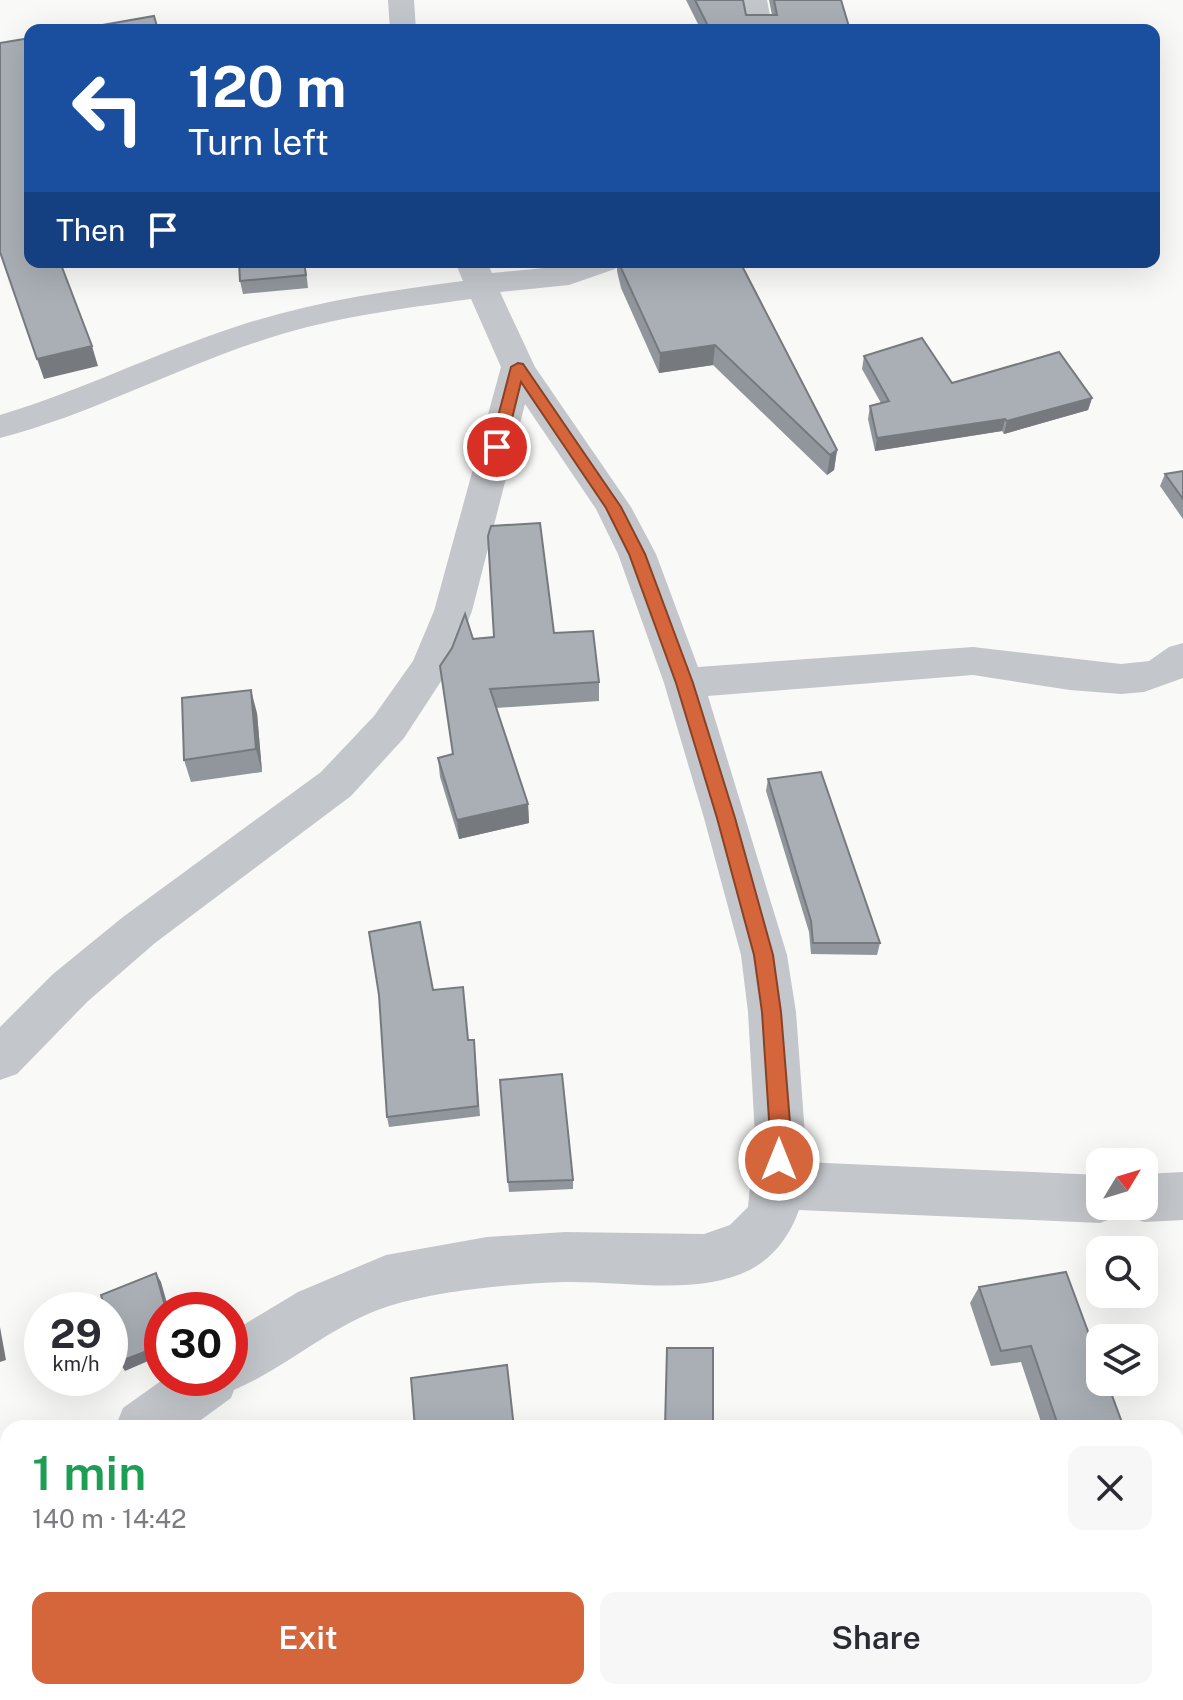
<!DOCTYPE html>
<meta charset="utf-8">
<style>
body{margin:0;font-family:"Public Sans",sans-serif;background:#f7f7f7;color:#2b2b33;height:100vh;display:flex;flex-direction:column;font-size:30px;white-space:nowrap}
*{box-sizing:border-box;margin:0}
p{font-size:26px;color:#7c7c81}
.icon{flex:none;width:44px;height:44px;fill:none;stroke:currentColor;stroke-width:2;stroke-linecap:round;stroke-linejoin:round}
.map{position:relative;flex:1;overflow:hidden}
.details{position:absolute;left:0px;top:1420px;width:1184px;height:280px;display:flex;flex-direction:column;background:#fff;border-radius:24px 24px 0 0;box-shadow:0 8px 32px #0002}
.details>*{flex:none}
.banner{position:absolute;left:24px;top:24px;width:1136px;height:244px;border-radius:16px;box-shadow:0 8px 32px #0002;background:#1a4fa0;color:#fff;overflow:hidden}
.needle{width:52px;rotate:52deg}
.fabs{position:absolute;left:1086px;top:1148px;display:grid;gap:16px}
.fabs a{display:grid;place-items:center;width:72px;height:72px;border-radius:16px;background:#fff;box-shadow:0 8px 32px #0002;font-size:40px}
.speed{position:absolute;left:24px;top:1292px;display:flex;gap:16px;font-size:40px;font-weight:700;text-align:center}
.speed>*{display:grid;place-content:center;width:104px;height:104px;border-radius:50%;background:#fff;box-shadow:0 8px 32px #0002;line-height:1}
.speed small{font-size:20px;font-weight:400}
.speed .limit{border:12px solid #d22;background:#fff;color:#111}
.pin{position:absolute;display:grid;place-items:center;width:68px;height:68px;color:#fff;margin:-34px;border:4px solid #fff;border-radius:50%;box-shadow:0 2px 8px #0007}
.me{position:absolute;width:88px;margin:-44px;rotate:0deg;stroke-linejoin:round;filter:drop-shadow(0 0 6px #0008)}
.turn{display:flex;align-items:center;gap:28px;height:168px;padding:0 32px;font-size:36px}
.turn .icon{width:104px;height:104px;stroke-width:2.5}
.turn b{display:block;font-size:56px;line-height:68px}
.then{display:flex;align-items:center;height:76px;padding:0 32px;background:#0003;gap:16px;font-size:30px}
.round{display:grid;place-items:center;flex:none;width:84px;height:84px;border-radius:16px;background:#f7f7f7}
.summary{display:flex;align-items:center;justify-content:space-between;height:136px;padding:0 32px}
h1{font-size:48px;font-weight:600;line-height:60px;color:#1e9e55}
.button{display:flex;gap:16px;margin-top:auto;padding:16px 32px}
.button a{flex:1;height:92px;border-radius:16px;background:#d5653b;color:#fff;font-size:32px;font-weight:600;line-height:92px;text-align:center}
.button a+a{background:#f7f7f7;color:#2b2b33}
.map>svg:first-child{display:block}
</style>
<div class="map">
<svg width="1183" height="1700" viewBox="0 0 1183 1700">
<rect width="100%" height="100%" fill="#f9f9f7"/>
<g fill="none" stroke-linecap="round" stroke-linejoin="round">
<g fill="#c3c6ca" fill-rule="evenodd">
<polygon points="388,0 414,0 416,30 390,30"/>
<polygon points="741,0 767,0 773,30 747,30"/>
<path d="M455,262h32l5,11 72,-7 11,-4h45l-5,7 -46,16 -69,7 35,75 96,140 25,47 42,113 275,-20 148,17 28,-3 20,-14 14,-4v35l-39,14 -23,2 -51,-4 -97,-15 -265,21 79,259 9,57 9,123 -2,27 297,13v31h44v-32l39,-2v48l-39,2 -18,-7 -4,-8 -4,9 -18,7 -301,-13c-37,103 -149,70 -235,72 -54,2 -123,8 -175,24 -57,18 -101,61 -155,84l-3,8 -41,30h-75l8,-20 42,-30h65v-45l68,-41 88,-37 101,-18 78,-5 139,2 26,-9 18,-18 7,-72 -7,-123 -7,-57 -37,-137 -40,-135 -46,-129 -22,-45 -71,-105 -53,207 -21,55 -47,72 -53,58 -196,147 -68,59 -70,72 -17,6v-53l53,-53 70,-57 198,-145 53,-56 39,-55 21,-50 67,-244 -30,-68c-72,10 -145,19 -214,43 -87,29 -168,73 -257,96v-23c80,-24 156,-62 235,-88 75,-25 151,-36 228,-46z"/>
<polygon points="8,1495 8,1555 0,1558 0,1498"/>
</g>
</g>
<g fill="#91969c">
<polygon points="686,0 743,0 746,15 772,15 769,0 841,0 850,30 701,30"/>
<polygon points="305,262 308,288 243,294 240,281"/>
<polygon points="617,262 740,262 837,450 834,470 827,475 713,365 659,373 621,288 617,271"/>
<polygon points="864,356 952,383 1092,398 1088,410 1004,434 1002,431 875,451 868,419 870,406 881,403 862,369"/>
<polygon points="1183,471 1183,519 1160,486 1165,474"/>
<polygon points="554,633 599,682 599,701 496,708 528,804 529,823 459,839 440,777 438,758 452,755 473,639"/>
<polygon points="257,713 262,772 191,782 184,760"/>
<polygon points="768,779 880,943 877,955 811,954 809,932 766,791"/>
<polygon points="433,990 475,1050 480,1116 389,1127 387,1117 379,995"/>
<polygon points="573,1180 573,1189 509,1192 508,1182"/>
<polygon points="979,1287 1124,1428 1043,1428 1021,1362 991,1366 970,1303"/>
<polygon points="1128,1692 1176,1692 1183,1700 1130,1700"/>
</g>
<g fill="#767a7f">
<polygon points="715,345 713,365 659,373 660,353"/>
<polygon points="92,346 98,366 44,379 37,359"/>
<polygon points="1092,398 1088,410 1004,434 1007,421"/>
<polygon points="1005,419 1002,431 875,451 877,438"/>
<polygon points="837,450 834,470 827,475 830,455"/>
<polygon points="251,690 257,713 262,772 256,749"/>
<polygon points="528,804 529,823 459,839 457,820"/>
<polygon points="156,1273 161,1282 169,1310 166,1310"/>
<polygon points="0,1327 6,1360 0,1362"/>
<polygon points="162,1345 162,1355 125,1371 119,1362"/>
</g>
<g fill="#a9afb5" stroke="#767a7f" stroke-width="2">
<polygon points="695,0 743,0 746,15 777,15 774,0 841,0 850,30 710,30"/>
<polygon points="154,16 158,30 74,30"/>
<polygon points="30,38 30,262 60,262 92,346 37,359 0,252 0,43"/>
<polygon points="239,262 304,262 306,275 240,281"/>
<polygon points="620,262 740,262 837,450 830,455 715,345 660,353 621,268"/>
<polygon points="922,338 952,383 1059,352 1092,398 1007,421 1005,419 877,438 870,406 889,401 864,356"/>
<polygon points="1183,471 1183,499 1165,474"/>
<polygon points="540,523 554,633 593,631 599,682 490,689 528,804 457,820 438,758 453,754 440,666 452,648 465,614 473,639 494,637 488,536 491,526"/>
<polygon points="251,690 256,749 184,760 182,698"/>
<polygon points="821,772 880,943 813,943 811,921 768,779"/>
<polygon points="420,922 433,990 463,987 468,1040 474,1040 478,1106 387,1117 379,995 369,932"/>
<polygon points="562,1074 573,1180 508,1182 500,1080"/>
<polygon points="1066,1272 1100,1364 1100,1382 1107,1382 1124,1428 1059,1428 1031,1346 1001,1351 979,1287"/>
<polygon points="156,1273 166,1310 162,1310 162,1345 119,1362 110,1328 110,1310 105,1310 101,1295"/>
<polygon points="667,1348 713,1348 713,1428 665,1428"/>
<polygon points="507,1365 514,1428 415,1428 411,1378"/>
<polygon points="1176,1579 1183,1579 1183,1700 1153,1700 1151,1692 1176,1692"/>
</g>
<polygon fill="#d5653b" stroke="#8a4226" stroke-width="2" points="518,363 523,364 621,507 645,554 693,683 735,818 773,955 781,1012 791,1135 786,1167 779,1169 772,1167 769,1160 770,1135 762,1012 754,955 717,818 676,683 629,554 606,508 521,382 505,447 497,452 490,447 511,367"/>
</svg>
<div class="fabs">
<a><svg class="needle" viewBox="-14 -14 28 28"><path d="M0-13l5 13h-10z" fill="#e53935"/><path d="M0 13l5-13h-10z" fill="#7c7c81"/></svg></a>
<a><svg class="icon" aria-label="search" viewBox="0 0 24 24"><circle cx="10" cy="10" r="6"/><path d="M15 15l6 6"/></svg></a>
<a><svg class="icon" aria-label="layers" viewBox="0 0 24 24"><path d="M12 4l9 5-9 5-9-5zM3 14l9 5 9-5"/></svg></a>
</div>
<div class="speed"><div>29<small>km/h</small></div><div class="limit">30</div></div>
<div class="pin" style="left:497px;top:447px;background:#d93025"><svg class="icon" aria-label="arrive" viewBox="0 0 24 24"><path d="M6 21V4h12l-3 4 3 4H6"/></svg></div>
<svg class="me" style="left:779px;top:1160px" viewBox="-20 -20 40 40"><circle r="17" fill="#d5653b" stroke="#fff" stroke-width="3"/><path d="M0-11L8 9 0 5-8 9z" fill="#fff"/></svg>
<div class="banner">
<div class="turn"><svg class="icon" aria-label="left" viewBox="0 0 24 24"><path d="M17 20v-9H6M10 6l-5 5 5 5"/></svg><div><b>120 m</b>Turn left</div></div>
<div class="then">Then<svg class="icon" aria-label="arrive" viewBox="0 0 24 24"><path d="M6 21V4h12l-3 4 3 4H6"/></svg></div>
</div>
<section class="details">
<div class="summary"><div><h1>1 min</h1><p>140 m · 14:42</p></div><a class="round"><svg class="icon" aria-label="close" viewBox="0 0 24 24"><path d="M6 6l12 12M18 6L6 18"/></svg></a></div>
<div class="button"><a>Exit</a><a>Share</a></div>
</section>
</div>
